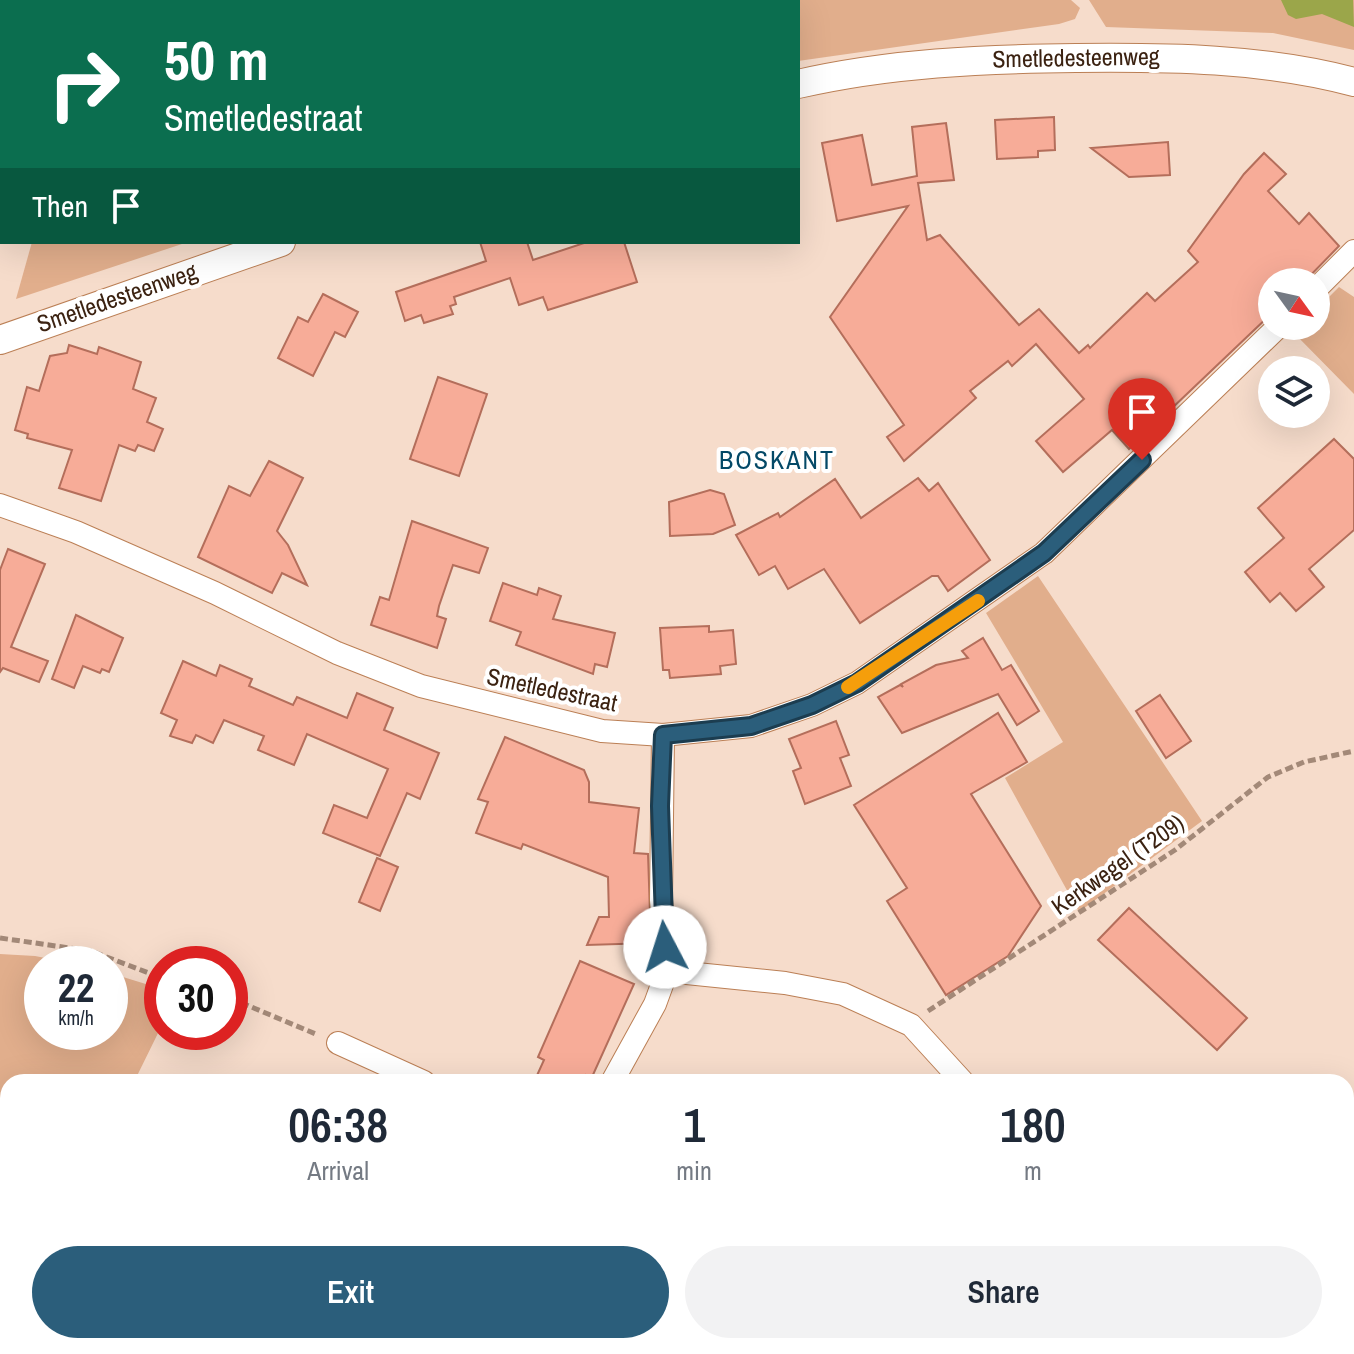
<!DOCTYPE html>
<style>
body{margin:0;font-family:"Archivo Narrow",sans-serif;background:#f2f2f3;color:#1f2937;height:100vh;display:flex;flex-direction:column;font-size:30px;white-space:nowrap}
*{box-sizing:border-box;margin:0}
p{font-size:26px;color:#747a83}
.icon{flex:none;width:44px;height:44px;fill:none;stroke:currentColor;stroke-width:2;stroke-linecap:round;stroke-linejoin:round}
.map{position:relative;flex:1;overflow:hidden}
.details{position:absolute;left:0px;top:1074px;width:1354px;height:280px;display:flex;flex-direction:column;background:#fff;border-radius:24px 24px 0 0;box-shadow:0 8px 32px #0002}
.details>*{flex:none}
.guide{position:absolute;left:0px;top:0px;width:800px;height:244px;box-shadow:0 8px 32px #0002;background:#0b6e4f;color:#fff;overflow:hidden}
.needle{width:52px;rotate:123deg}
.buttons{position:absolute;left:1258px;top:268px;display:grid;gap:16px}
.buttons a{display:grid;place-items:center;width:72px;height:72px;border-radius:50%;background:#fff;box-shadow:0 8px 32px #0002;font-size:40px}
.speed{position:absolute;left:24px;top:946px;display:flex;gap:16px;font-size:40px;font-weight:700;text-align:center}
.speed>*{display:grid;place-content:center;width:104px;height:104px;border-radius:50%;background:#fff;box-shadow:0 8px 32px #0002;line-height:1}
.speed small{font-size:20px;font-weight:400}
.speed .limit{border:12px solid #d22;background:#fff;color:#111}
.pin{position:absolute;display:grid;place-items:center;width:68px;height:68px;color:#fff;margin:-82px -34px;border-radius:50% 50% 50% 0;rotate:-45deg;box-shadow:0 0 8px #0007}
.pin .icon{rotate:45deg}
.me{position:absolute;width:88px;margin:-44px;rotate:355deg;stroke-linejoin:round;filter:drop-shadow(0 0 6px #0008)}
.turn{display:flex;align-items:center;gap:28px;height:168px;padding:0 32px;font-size:36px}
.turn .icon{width:104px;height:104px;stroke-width:2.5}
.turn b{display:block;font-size:56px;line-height:68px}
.then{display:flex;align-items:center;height:76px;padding:0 32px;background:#0003;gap:16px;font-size:30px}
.eta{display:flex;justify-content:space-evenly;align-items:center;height:136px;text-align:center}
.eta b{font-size:48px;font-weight:600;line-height:56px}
.action{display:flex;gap:16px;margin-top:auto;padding:16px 32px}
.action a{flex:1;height:92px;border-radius:48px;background:#2b5e7b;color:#fff;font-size:32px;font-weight:600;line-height:92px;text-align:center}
.action a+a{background:#f2f2f3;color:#1f2937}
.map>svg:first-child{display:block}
</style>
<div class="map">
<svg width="1354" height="1354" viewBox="0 0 1354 1354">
<rect width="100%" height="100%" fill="#f6dccb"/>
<g fill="#e1ae8c">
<polygon points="1,0 1071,0 1080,8 1075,19 1059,24 798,61 798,2 2,2 2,90"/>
<polygon points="1089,0 1354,0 1354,50 1273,33 1106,27"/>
<polygon points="32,242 188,242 16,299"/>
<polygon points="1339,287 1354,297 1354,394 1294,333 1301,326 1316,326 1316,310"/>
<polygon points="1038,576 1202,821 1079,912 1005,778 1063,742 986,613"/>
<polygon points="0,954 35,956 76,964 42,964 42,1032 110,1032 110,973 162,989 162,1025 134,1082 8,1082 8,1333 0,1328"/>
<polygon points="27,1346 203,1346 218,1354 39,1354"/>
</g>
<polygon fill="#9ba64a" points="1281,0 1353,0 1354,27 1322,14 1296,19 1288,15"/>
<g fill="#f7ac98" stroke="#b46e5b" stroke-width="2">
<polygon points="1054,117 1055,150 1038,151 1038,157 997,159 995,120"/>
<polygon points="946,123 954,180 918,183 927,240 940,235 1019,325 1039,309 1079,353 1088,345 1090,348 1147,293 1155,301 1198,262 1188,251 1244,174 1264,153 1286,174 1268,191 1299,224 1309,213 1339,246 1304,282 1272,282 1272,313 1129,449 1112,430 1063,472 1036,441 1084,399 1036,344 1012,366 1008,361 970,391 976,398 904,461 887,437 904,425 830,317 908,206 837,221 822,143 862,135 872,185 917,176 912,127"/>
<polygon points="1168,142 1170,175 1129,177 1091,148"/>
<polygon points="480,242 527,242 533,260 587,242 624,242 637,282 548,310 543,297 519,305 510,278 454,297 456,304 450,306 453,314 424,323 421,315 405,321 396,292 486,261"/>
<polygon points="323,294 358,312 345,337 335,332 313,376 278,358 298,317 308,322"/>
<polygon points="69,345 97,354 99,347 141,362 133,389 156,398 147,422 163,429 154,451 138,445 135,451 119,445 101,501 59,488 72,450 27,438 28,434 15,430 27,387 39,391 50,356 67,353"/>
<polygon points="438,377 487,394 459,476 410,459"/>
<polygon points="1334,439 1354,459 1354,530 1309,569 1324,587 1296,611 1280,593 1270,602 1245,572 1284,538 1258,508"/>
<polygon points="269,461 303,478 277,531 288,545 307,585 282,573 272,593 198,557 229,486 250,496"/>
<polygon points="918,478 929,491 938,483 990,560 948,591 938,576 932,576 860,623 824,569 788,589 775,566 759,575 736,535 778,513 780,517 835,479 861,518"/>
<polygon points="710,490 724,494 735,525 713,534 670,536 669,502"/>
<polygon points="412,521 488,548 479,573 453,565 439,606 437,616 446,619 437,648 371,625 380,597 389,600"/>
<polygon points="8,549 45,564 11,647 48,661 39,682 3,668 0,672 0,570"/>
<polygon points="503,583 537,595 539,588 561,596 553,619 615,633 607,667 595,664 593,674 516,645 521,632 490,621"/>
<polygon points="76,615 123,638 109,672 102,669 100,673 83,666 74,688 52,679"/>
<polygon points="709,626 709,632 733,630 736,664 720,666 721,674 670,678 669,670 663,670 660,628"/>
<polygon points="983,638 1002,670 1011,665 1039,711 1017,725 998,694 902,733 878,697 900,685 903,687 901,684 936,665 968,658 962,651"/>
<polygon points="183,661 216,676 220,665 252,679 249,686 293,705 297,697 347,718 357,693 393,708 384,730 439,753 420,799 407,793 380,856 323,833 334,805 367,818 388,769 307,734 294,765 258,750 264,736 224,720 213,743 196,735 192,743 170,736 177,720 161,713"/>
<polygon points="1160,695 1191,741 1166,758 1136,711"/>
<polygon points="998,713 1027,762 971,794 1041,906 1008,956 946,995 887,901 907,888 854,805"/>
<polygon points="836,721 849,755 840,758 851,786 805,804 793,771 801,768 789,739"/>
<polygon points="505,737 584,770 589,782 589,802 639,808 634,853 648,854 651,943 587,945 599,917 609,917 608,877 523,844 521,849 476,833 488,802 478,799"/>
<polygon points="377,858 398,867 380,911 359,902"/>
<polygon points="1129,908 1247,1018 1217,1050 1098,940"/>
<polygon points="580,961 634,984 592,1077 586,1075 583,1082 534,1082 544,1060 538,1057"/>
</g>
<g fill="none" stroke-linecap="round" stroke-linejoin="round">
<g stroke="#bb7f55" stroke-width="24">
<g id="minor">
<polyline points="1316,289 1354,251"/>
<polyline points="0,505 76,532 215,593 337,653 421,686 602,731 663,735 751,726 812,705 857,683 1044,553 1279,326"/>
<polyline points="667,971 785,983 843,994 911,1025 963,1082"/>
<polyline points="338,1043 424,1082"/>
<polyline points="612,1082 655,1004 667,971 661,900 663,735"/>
<polyline points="1204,1346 1212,1354"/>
<polyline points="449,1354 454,1346"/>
</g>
</g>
<g stroke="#bb7f55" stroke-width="30">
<g id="tertiary">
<path d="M798,84c92,-21 184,-25 278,-26 91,-1 189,0 278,24"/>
<polyline points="0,340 281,242"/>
</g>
</g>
<g stroke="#a38978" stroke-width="5" stroke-dasharray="8 4" stroke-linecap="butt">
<polyline points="0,938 91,951 162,978"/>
<polyline points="230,998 318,1035"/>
<polyline points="928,1011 1175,850 1268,777 1304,762 1354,751"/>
</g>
<use href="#minor" stroke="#fff" stroke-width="22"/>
<use href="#tertiary" stroke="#fff" stroke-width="28"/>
</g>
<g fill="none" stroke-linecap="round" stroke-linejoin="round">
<g stroke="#1c3d50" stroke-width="20">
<polyline id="route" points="665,947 660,806 663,735 751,726 812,705 857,683 1044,553 1142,460"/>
</g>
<use href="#route" stroke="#2b5e7b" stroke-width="14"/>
<polyline stroke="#f59e0b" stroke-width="14" points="848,687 978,601"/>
</g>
<g text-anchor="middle" stroke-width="8" stroke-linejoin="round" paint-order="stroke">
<g font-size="24" fill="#3b2211" stroke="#fff">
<text transform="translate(1076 58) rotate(-1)" y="8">Smetledesteenweg</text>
<text transform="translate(117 298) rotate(-19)" y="8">Smetledesteenweg</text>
<text transform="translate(552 690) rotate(12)" y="8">Smetledestraat</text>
<text transform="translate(1118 865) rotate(-35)" y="8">Kerkwegel (T209)</text>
</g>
<g font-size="26" letter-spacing="2" fill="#044967" stroke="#fff">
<text x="777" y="469">BOSKANT</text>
</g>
</g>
</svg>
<div class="buttons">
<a><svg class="needle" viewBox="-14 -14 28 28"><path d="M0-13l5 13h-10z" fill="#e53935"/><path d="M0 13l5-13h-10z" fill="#747a83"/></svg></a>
<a><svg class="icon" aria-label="layers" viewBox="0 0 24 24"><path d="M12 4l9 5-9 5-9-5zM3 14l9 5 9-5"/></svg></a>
</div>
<div class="speed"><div>22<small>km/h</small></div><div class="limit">30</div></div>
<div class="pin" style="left:1142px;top:460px;background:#d93025"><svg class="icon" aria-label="arrive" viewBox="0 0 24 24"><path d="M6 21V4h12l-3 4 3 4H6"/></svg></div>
<svg class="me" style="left:665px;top:947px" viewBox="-20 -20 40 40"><circle r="19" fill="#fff"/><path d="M0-13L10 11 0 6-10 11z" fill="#2b5e7b"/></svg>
<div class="guide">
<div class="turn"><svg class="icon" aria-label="right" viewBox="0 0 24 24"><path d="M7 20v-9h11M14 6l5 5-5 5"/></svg><div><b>50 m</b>Smetledestraat</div></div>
<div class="then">Then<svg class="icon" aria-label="arrive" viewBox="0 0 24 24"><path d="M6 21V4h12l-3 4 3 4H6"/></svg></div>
</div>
<section class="details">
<div class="eta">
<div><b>06:38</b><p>Arrival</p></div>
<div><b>1</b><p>min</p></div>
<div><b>180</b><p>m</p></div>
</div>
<div class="action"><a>Exit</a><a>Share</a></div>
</section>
</div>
